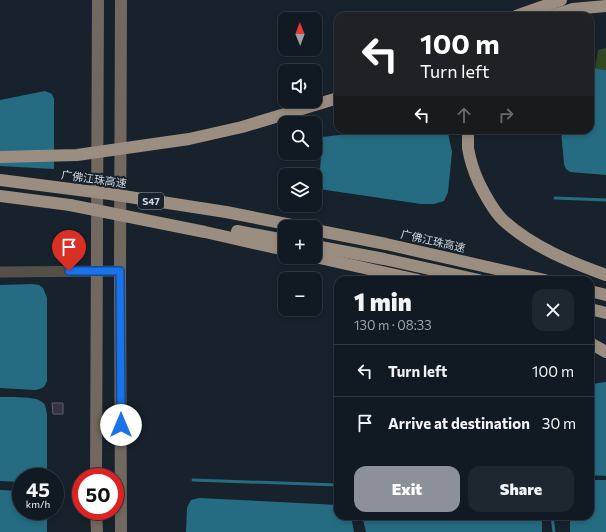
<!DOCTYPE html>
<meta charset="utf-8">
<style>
body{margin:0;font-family:Commissioner,"Noto Sans SC",sans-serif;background:#1e272f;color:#f1f3f6;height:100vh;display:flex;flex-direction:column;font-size:15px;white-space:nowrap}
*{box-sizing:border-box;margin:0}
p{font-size:13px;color:#9ca1a5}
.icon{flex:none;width:22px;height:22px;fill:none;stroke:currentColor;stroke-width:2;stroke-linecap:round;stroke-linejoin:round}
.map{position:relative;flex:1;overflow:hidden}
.panel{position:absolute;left:334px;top:276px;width:260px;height:244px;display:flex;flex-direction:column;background:#111a22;border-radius:12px;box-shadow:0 2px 6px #0003,0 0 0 1px #303840}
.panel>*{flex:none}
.hud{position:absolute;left:334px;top:12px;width:260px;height:122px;border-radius:12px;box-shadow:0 2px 6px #0003,0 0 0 1px #303840;background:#202124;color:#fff;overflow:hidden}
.needle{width:26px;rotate:359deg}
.tools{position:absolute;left:278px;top:12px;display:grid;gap:8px}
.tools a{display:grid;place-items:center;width:44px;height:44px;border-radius:8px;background:#111a22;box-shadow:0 2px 6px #0003,0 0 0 1px #303840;font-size:20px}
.speed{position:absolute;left:12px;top:468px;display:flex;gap:8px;font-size:20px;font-weight:700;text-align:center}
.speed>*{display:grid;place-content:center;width:52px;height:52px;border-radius:50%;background:#111a22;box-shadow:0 2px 6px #0003,0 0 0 1px #303840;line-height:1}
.speed small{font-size:10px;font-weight:400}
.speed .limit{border:6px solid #d22;background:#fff;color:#111}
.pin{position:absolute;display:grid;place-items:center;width:34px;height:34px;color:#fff;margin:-41px -17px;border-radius:50% 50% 50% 0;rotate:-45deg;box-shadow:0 0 4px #0007}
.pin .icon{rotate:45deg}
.me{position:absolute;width:44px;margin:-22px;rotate:0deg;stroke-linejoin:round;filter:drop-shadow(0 0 3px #0008)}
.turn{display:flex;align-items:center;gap:14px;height:84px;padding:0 20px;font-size:18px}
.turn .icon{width:52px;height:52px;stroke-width:2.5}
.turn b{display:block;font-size:28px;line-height:34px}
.lanes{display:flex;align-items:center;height:38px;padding:0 20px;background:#0003;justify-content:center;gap:20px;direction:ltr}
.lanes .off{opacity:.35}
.round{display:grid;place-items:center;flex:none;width:42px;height:42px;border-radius:12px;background:#1e272f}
.summary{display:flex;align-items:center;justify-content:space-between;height:68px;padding:0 20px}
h1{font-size:24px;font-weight:800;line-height:30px}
.primary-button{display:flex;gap:8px;margin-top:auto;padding:8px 20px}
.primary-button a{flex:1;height:46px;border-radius:12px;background:#8c9099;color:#fff;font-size:16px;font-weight:800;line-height:46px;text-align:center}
.primary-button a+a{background:#1e272f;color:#f1f3f6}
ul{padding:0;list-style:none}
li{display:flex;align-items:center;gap:12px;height:52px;padding:0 20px;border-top:1px solid #303840}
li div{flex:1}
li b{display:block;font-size:15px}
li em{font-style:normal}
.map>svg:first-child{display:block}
</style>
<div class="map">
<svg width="606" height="532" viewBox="0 0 606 532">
<rect width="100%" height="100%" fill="#17222d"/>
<polygon fill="#324823" points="606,48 606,70 595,69 598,50"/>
<g fill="#256c83">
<polygon points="590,68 606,70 606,175 570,172 566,169 564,164 561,130 590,130"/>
<polygon points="45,91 52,94 54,99 54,169 0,166 0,100"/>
<polygon points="383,130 446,130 448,133 452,152 448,192 444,201 434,204 421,204 319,189 322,137"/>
<path d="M32,284l7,1 4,3 4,10v83c-2,6 -5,8 -12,9l-35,-2v-103z"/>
<polygon points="606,382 606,476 590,475 590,385 598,383"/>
<path d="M0,397c9,0 36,-1 42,5 4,2 4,8 5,12v56l-2,7h-24v5l-21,-1z"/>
<polygon points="590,480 606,480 606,532 570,532 570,516 590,516"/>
<polygon points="0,490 21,491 21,511 47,511 47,532 0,532"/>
<polygon points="199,498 338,505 338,516 351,516 354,532 186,532 187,508 191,500"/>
<polygon points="362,516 542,516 542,532 366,532"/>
</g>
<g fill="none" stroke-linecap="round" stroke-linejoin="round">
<g stroke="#256c83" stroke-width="3">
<polyline points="555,198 606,200"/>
<polyline points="193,480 338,485"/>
<polyline points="552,516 554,532"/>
</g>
</g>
<polygon fill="#363241" stroke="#635f6f" points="52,403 63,403 63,414 53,414"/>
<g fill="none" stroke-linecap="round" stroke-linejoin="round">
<polyline stroke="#544f49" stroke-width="11" points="0,272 120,271"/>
<g stroke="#71695f" stroke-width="12">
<polyline points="121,0 120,271 121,532"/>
<polyline points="96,477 98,0"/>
<polyline points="96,511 97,532"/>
</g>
<g stroke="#9b8e80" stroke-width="12">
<polyline points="516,16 561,0"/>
<polyline points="551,16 573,9 606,6"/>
<path d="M468,130c0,6 0,12 0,18 2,12 6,24 11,35 6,12 15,29 25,38 29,26 66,41 102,54"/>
<polyline points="0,196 70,205"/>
<polyline points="315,230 386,244 545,280"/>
<polyline points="315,246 384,259 479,280"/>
<polyline points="315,257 418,280"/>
<polyline points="590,291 606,295"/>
<polyline points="590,309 606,313"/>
<polyline points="590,343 606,352"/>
</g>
<g stroke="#9b8e80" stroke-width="12">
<polyline points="0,157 77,155 189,139 242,127 338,98"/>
<polyline points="0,180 110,194 226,212 302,227"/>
<polyline points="70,205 205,232 285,250"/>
<polyline points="237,231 285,240"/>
</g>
</g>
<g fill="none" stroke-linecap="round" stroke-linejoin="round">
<g stroke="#114b97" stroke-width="10">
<polyline id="route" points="69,271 120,271 121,425"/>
</g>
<use href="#route" stroke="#1a73e8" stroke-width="7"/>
</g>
<g text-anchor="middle" stroke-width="4" stroke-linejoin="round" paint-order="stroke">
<rect fill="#17222d" stroke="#969fa7" stroke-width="1" x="138" y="193" width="26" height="16" rx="3"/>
<g font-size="10" font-weight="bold" fill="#cdd4db">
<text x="151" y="205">S47</text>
</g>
<g font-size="11" fill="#cdd4db" stroke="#17222d">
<text transform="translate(94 179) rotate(8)" y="4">广佛江珠高速</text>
<text transform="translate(433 241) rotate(13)" y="4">广佛江珠高速</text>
</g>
</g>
</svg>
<div class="tools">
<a><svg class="needle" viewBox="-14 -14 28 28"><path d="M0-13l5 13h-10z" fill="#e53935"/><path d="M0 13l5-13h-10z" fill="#9ca1a5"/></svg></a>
<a><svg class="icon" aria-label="sound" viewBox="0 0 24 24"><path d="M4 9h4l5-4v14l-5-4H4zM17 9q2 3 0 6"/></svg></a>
<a><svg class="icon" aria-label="search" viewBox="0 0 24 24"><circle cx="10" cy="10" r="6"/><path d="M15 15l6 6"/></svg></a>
<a><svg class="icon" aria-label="layers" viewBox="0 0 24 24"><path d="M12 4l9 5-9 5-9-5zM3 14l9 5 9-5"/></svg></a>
<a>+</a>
<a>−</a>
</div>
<div class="speed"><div>45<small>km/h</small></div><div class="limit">50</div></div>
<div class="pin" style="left:69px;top:271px;background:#d93025"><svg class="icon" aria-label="arrive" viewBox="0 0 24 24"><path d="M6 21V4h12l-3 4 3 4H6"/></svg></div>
<svg class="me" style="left:121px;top:425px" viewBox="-20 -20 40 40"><circle r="19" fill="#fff"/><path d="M0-13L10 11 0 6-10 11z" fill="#1a73e8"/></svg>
<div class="hud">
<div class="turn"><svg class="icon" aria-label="left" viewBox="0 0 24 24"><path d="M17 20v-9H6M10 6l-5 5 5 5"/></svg><div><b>100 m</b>Turn left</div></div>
<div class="lanes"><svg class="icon" aria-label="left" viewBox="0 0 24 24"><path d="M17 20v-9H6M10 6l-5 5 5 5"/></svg><svg class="icon off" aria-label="ahead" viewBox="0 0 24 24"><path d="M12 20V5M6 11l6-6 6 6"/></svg><svg class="icon off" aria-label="right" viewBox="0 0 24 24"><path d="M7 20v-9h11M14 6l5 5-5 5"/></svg></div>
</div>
<section class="panel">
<div class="summary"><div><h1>1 min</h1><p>130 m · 08:33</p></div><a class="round"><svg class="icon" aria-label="close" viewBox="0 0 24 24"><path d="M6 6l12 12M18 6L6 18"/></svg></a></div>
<ul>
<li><svg class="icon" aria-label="left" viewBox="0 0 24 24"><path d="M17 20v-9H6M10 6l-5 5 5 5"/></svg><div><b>Turn left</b></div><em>100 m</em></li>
<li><svg class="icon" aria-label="arrive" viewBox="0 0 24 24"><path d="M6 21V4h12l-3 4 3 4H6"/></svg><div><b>Arrive at destination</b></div><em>30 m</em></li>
</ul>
<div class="primary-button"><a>Exit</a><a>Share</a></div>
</section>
</div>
